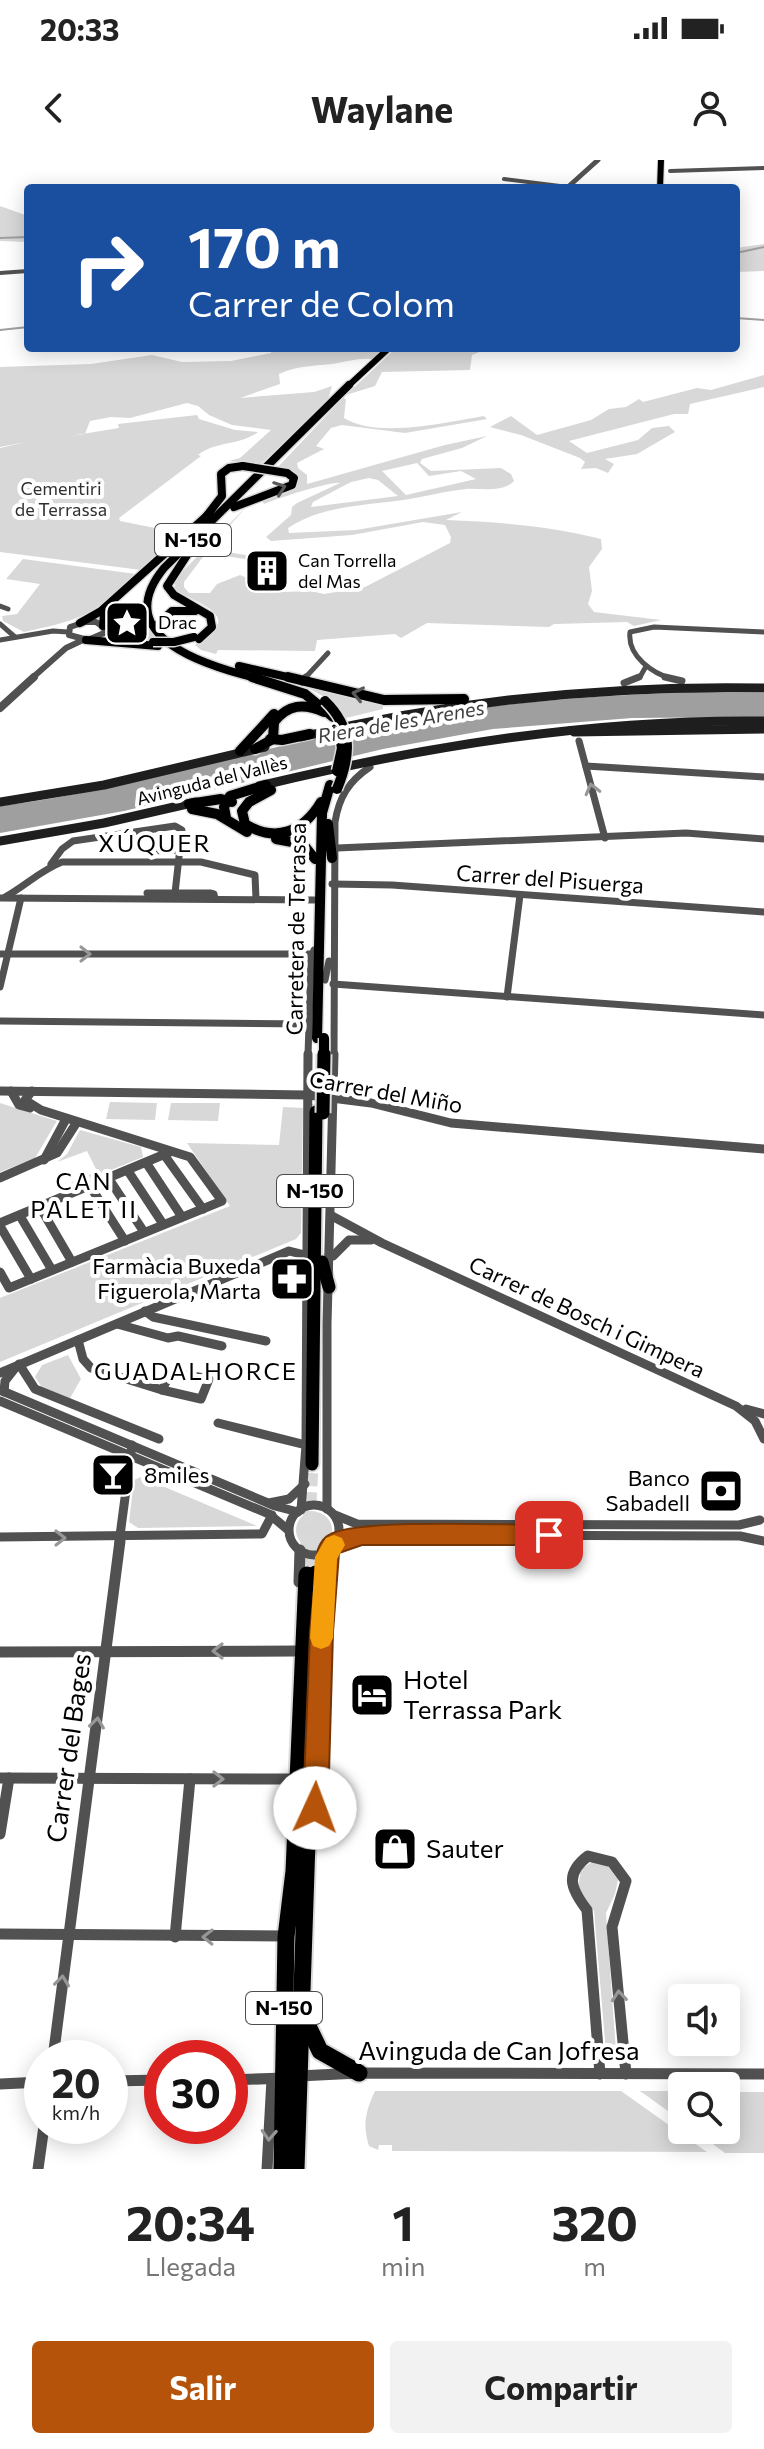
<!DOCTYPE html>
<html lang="es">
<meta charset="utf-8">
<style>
body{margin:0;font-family:Commissioner,sans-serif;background:#f2f2f2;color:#222;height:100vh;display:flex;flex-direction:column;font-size:30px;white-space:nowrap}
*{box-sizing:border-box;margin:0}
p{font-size:26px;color:#767676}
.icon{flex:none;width:44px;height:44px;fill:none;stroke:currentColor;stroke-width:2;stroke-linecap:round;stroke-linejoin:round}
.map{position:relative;height:2009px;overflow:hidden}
.panel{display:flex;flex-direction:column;background:#fff;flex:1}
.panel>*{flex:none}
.hud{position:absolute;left:24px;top:24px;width:716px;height:168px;border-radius:8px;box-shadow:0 4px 20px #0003;background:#1a4fa0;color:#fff;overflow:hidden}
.controls{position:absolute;left:668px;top:1824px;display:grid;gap:16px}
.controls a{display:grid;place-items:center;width:72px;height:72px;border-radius:8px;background:#fff;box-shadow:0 4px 20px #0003;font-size:40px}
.speed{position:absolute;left:24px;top:1880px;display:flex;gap:16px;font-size:40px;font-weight:700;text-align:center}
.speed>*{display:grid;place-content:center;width:104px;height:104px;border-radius:50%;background:#fff;box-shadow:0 4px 20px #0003;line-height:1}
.speed small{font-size:20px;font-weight:400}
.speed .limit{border:12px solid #d22;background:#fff;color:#111}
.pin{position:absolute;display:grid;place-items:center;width:68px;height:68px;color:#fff;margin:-34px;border-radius:16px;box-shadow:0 4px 12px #0006}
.me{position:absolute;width:88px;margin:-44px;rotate:2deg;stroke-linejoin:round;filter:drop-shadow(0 0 6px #0008)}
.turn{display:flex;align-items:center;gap:28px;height:168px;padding:0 32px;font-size:36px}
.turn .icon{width:104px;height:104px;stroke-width:2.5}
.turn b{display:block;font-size:56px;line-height:68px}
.eta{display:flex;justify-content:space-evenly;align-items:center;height:136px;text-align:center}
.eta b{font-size:48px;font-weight:700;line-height:56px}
.primary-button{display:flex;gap:16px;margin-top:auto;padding:16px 32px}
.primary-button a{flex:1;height:92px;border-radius:8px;background:#b45309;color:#fff;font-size:32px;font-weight:700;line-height:92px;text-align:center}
.primary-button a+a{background:#f2f2f2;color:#222}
.status{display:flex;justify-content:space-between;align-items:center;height:56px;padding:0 40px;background:#fff;direction:ltr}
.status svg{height:22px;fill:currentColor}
header{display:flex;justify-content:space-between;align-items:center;height:104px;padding:0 32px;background:#fff;font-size:36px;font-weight:700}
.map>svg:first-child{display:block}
</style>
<div class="status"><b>20:33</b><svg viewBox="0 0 49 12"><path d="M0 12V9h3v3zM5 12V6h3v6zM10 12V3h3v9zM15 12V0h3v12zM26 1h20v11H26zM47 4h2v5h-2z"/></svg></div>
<header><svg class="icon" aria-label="back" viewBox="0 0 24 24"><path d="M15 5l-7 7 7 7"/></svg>Waylane<svg class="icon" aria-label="person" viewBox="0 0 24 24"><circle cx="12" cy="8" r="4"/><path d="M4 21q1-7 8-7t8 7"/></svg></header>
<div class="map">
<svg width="764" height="2009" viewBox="0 0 764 2009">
<rect width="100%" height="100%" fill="#fff"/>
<g fill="#d8d8d8" fill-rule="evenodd">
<polygon points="0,46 28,56 28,82 0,81"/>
<polygon points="764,84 764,111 736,112 736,88"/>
<path d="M271,188h112l-11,11c-15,-1 -26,3 -40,5 -20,2 -35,2 -53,10l1,10 -40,14 74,-6 18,-6 -4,14 -68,65 -31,-4 11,-3 31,-28 -39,-5 -23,-10 -11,-9 -11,-3 -57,15 -19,-1 -21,4 -5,13 -15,2 49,-8 -1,-4 79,-9 2,4 36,11 23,2c-19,14 -41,8 -60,23l3,1 -82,62 1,3 35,7 14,11v5l-28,26 -141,-18v-104l26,-6 -26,5v-80l91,-3 61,-9 30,7 49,-1 40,-8z"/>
<polygon points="396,188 490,188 472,195 470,210 382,212 375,226 346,235"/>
<polygon points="764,215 764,227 690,244 688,254 674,254 569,281 587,293 638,280 652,268 669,266 675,272 637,294 605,299 614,304 608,313 596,308 581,309 585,302 580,298 521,275 490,267 511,256 537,275 591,260 609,249 626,247 639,239 643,242 697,228 711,230"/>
<path d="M343,238l3,1 -2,19c33,21 104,4 140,-2l3,3 -82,14 -63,-8 -11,3 -15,18 8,3 -27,14 1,5 9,7v9l138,-39 42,-9 -25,12 -40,11 -2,4 11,8 70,-3 10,6 3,7c-12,12 -33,7 -48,8 -21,2 -42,8 -63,11 -40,6 -80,5 -115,28l1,5 67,-3 106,-18 -16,8c53,2 104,6 155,19l1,10 -13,18 3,24 -4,13 6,8 67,8 -27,6 -7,-4 -73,2 -5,3 -122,-4 -26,15 -6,-4 -78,6 -2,11 -97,-1 -2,4 -15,-4 -6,-5c49,-29 10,-38 -20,-55v-11l74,-75 -40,45 49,8 -13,2 -39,-6 -22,29v5l5,6h21l7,-9 23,-9 12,5 -2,3 5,10 56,-2 13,3 41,-7 85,-44 1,-6 -6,-12 -22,-3 -71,13 -81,6 -5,-4 25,-22 1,-8 5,-4 43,-20c-9,-2 -64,16 -76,21l-3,-5 35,-13 3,-9 -21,-10zM417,303l12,13 32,-5 15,8 -70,16 -24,-24zM369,318l9,2 20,16 -87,11 2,-5 38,-20z"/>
<path d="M23,399l113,15c-45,42 -52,45 -112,58l-21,-11 -1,-5 15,-2 23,-30 -34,-5z"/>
<polygon points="115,449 140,456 160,481 117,476 106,454"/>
<polygon points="303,525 383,544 383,549 346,558 328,539"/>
<polygon points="110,942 157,943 155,960 106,959"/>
<polygon points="0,943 57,961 35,998 0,1012"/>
<polygon points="171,943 220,943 218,961 168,960"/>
<polygon points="283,947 303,948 301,1073 296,1079 0,1202 0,1138 230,1046 187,983 279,985"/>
<polygon points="80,970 141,987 143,997 69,1027 66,1025 97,1011 87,991 57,1002 67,994"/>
<polygon points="68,1195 81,1219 69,1240 39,1229 41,1226 35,1217 42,1205"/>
<polygon points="141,1317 257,1366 138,1368 129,1362 134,1320"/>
<circle cx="314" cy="1370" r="18"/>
<polygon points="592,1702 607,1705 618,1720 615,1734 606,1753 616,1891 606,1892 594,1751 578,1728 581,1709"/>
<path d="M375,1931h246l86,61 -315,-1v-6h-13l-1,5 -9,-4c-7,-21 -3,-36 6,-55z"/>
<polygon points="640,1931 682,1931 682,1961"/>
<polygon points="726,1932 764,1932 764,1993 725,1993 694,1970 726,1970"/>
</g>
<path fill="#9f9f9f" d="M693,532l71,1v24l-132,1 -139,11 -110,20 -259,62 -124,22v-27c128,-16 243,-54 368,-80 107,-22 216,-30 325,-34z"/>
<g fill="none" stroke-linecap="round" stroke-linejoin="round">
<g stroke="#9f9f9f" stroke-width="2">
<polyline points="0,78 28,77"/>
<polyline points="736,93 764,87"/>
<polyline points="736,158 764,160"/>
<polyline points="0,170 28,167"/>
<polyline points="322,188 332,188"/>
<polyline points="407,188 457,191 480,188"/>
<polyline points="614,188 636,188"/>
</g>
<polyline stroke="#d9d9d9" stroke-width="13" stroke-dasharray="13 6" stroke-linecap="butt" points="308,1383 312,1304"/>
<polyline stroke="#d9d9d9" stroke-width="17" stroke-dasharray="17 8" stroke-linecap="butt" points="307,1415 309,1381"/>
<g stroke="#dbdbdb" stroke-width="8">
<g id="primary-far4">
<polyline points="660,28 661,0"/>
<polyline points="347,227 389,188"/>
</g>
</g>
<g stroke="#dbdbdb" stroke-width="11">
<g id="primary-far3">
<polyline points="234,347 292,325 294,318 287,313"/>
<polyline points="205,358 222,336 221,314 229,308 243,306"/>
<polyline points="191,389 167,426 174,435 210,456 212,467 199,479"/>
<polyline points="80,463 101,451 210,353"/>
<polyline points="159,463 172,451 195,451"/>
<path d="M103,466l1,-13c18,-9 31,-5 44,10"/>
<polyline points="86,480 158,486"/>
<polyline points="239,506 296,519"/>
<path d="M260,519c-50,-12 -153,-41 -96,-111l185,-183"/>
</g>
</g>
<g stroke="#dbdbdb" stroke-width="13">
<g id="primary-far2">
<polyline points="252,517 305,534 333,557"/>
<polyline points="288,517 384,540 464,539"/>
<polyline points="270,579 282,580 310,574"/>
<path d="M255,589l18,-10 1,-17c14,-18 30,-19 50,-10"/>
<polyline points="240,591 274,554"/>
<path d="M271,630l-22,12 -7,9 3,13c31,19 58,8 76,-22"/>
<polyline points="189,644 221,639 232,642"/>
<polyline points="192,649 217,654 247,672"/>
<polyline points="226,658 224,647 230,636 266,625"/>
<polyline points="328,664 332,698"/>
<polyline points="276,679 303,684 315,699"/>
<polyline points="317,878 322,653 330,625"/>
</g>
</g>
<g stroke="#dbdbdb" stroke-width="17">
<g id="primary-far1">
<polyline points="322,1102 329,1127"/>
<polyline points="312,1304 316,952"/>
</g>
</g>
<g stroke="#dbdbdb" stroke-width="21">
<g id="primary">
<polyline points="307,1864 320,1891 359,1913"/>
<polyline points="282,2009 286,1777 294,1711 307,1415"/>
<polyline points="296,2009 316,1414"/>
</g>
</g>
<g stroke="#515151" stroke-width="4">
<polyline points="670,11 764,8"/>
<polyline points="504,19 568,27"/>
<polyline points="0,113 28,111"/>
</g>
<g stroke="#515151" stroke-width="5">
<polyline points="0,446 8,449"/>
<polyline points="0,464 15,477"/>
<polyline points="0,480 53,471 68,472"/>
<polyline points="304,519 328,493"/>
<polyline points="634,519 640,517 645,508"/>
<path d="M673,519c-20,-5 -46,-23 -43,-47l24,-5 110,5"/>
</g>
<g stroke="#515151" stroke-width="7">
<polyline points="665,517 682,521"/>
<polyline points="302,522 306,517"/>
<polyline points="624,523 639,517"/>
<polyline points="579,581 605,678"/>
<polyline points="586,606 764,617"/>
<polyline points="337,688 686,673 764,679"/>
<polyline points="147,691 181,690"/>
<polyline points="51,704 62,689 73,681 175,666 182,670 175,733"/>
<polyline points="332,724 392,725 764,752"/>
<polyline points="147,733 210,733 214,734 215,739"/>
<path d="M5,737c20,-11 36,-27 57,-35h139l54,13 1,24"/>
<polyline points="0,738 314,740"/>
<polyline points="0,794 311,794"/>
<polyline points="325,820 329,801"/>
<polyline points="333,824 764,855"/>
<polyline points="0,827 21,738"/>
<polyline points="507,837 520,735"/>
<polyline points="0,861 308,864"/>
<polyline points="308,896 311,798 314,790"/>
<path d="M334,896l1,-234c4,-25 14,-41 35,-55"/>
</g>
<g stroke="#515151" stroke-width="9">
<polyline points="0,931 308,935 371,943 451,963 764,989"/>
<polyline points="11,931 19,945 30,948"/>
<polyline points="165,996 203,1049"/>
<polyline points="44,1000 66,959"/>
<polyline points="147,1004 182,1057"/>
<polyline points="128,1011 163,1064"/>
<polyline points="0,1018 57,993 77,962"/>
<polyline points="109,1019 144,1072"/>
<polyline points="90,1026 125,1081"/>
<polyline points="40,1047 72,1102"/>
<polyline points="20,1056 52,1110"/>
<polyline points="332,1056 382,1083 736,1246 755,1261 764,1279"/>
<polyline points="0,1063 170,992"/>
<polyline points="0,1066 31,1119"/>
<polyline points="333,1096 349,1080 371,1080"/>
<polyline points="0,1112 9,1128 222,1041 190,997 41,950 25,940 32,931"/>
<polyline points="145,1151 153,1157 266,1181"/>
<polyline points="117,1164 168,1178 178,1176 222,1186"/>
<polyline points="78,1180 83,1199 91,1208 162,1230"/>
<polyline points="19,1204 35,1229 159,1279"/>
<polygon points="171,1212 209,1219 201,1239 162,1230"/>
<polyline points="0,1213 289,1091 305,1095"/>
<polyline points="0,1230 275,1346 298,1352"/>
<polyline points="4,1232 5,1221 16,1207"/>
<polyline points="0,1241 269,1354 287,1369"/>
<polyline points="746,1249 764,1254"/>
<polyline points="218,1263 306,1285"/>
<polyline points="269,1343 289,1339 305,1324"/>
<circle cx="314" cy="1370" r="25"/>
<polyline points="327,1349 327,1164 334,894"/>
<polyline points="301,1350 306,1285 308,894"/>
<polyline points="335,1355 357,1364 739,1365 760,1360"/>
<polyline points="0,1377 262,1374 272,1355"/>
<polyline points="337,1381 379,1375 740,1376 764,1381"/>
<polyline points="119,1383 132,1285"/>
</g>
<g stroke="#515151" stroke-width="11">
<polyline points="299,1422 300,1390"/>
<polyline points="323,1448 329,1389"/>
<polyline points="0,1492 296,1491"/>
<polyline points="0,1618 290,1619"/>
<polyline points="0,1674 9,1618"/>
<polyline points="0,1774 286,1776"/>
<polyline points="175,1777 190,1619"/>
<polyline points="53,1898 120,1381"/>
<path d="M600,1914l-13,-164c-16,-21 -23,-36 1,-54l24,6 14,19 -14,46 14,147"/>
<polyline points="299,1916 359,1913 764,1914"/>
<polyline points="230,1920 285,1918"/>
<polyline points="110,1921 162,1920"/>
<polyline points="0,1924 42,1922"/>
<polyline points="38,2009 44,1966"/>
<polyline points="267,2009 272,1919"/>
</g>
<polyline stroke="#515151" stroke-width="5" points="568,27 598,0"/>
<g stroke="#515151" stroke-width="6">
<polygon points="85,462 96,462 105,468 104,473 88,480 69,475 70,467"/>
<polyline points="31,519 66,488 83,480"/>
</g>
<polyline stroke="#515151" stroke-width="8" points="0,548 34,517"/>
<g stroke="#1e1e1e" stroke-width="9">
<polyline points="574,572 764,569"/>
<path d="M301,577c153,-37 306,-52 463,-49"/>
<path d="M259,626c167,-40 333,-67 505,-65"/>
<polyline points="0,642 104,625 265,587"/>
<polyline points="0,681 104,663 196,642"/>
</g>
<use href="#primary-far4" stroke="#000" stroke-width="6"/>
<use href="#primary-far3" stroke="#000" stroke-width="8"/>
<use href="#primary-far2" stroke="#000" stroke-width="10"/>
<use href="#primary-far1" stroke="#000" stroke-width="13"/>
<use href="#primary" stroke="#000" stroke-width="17"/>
<g stroke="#dbdbdb" stroke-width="11" stroke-linecap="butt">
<g id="primary-bridge-far2">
<polyline points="243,306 287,313"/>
<polyline points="153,482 174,482 194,477"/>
</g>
</g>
<g stroke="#dbdbdb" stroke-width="13" stroke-linecap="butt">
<g id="primary-bridge-far1">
<path d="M325,541c28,27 26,54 12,88"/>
<polyline points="337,611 342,588 338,566"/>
<polyline points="324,896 324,878"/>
</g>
</g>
<g stroke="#dbdbdb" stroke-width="17" stroke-linecap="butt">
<polyline id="primary-bridge" points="323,953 324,894"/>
</g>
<use href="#primary-bridge-far2" stroke="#000" stroke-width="8"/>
<use href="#primary-bridge-far1" stroke="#000" stroke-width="10"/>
<use href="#primary-bridge" stroke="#000" stroke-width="13"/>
</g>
<defs><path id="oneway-chevron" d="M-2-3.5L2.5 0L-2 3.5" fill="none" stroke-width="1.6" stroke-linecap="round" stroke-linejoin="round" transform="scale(2)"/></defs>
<g stroke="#595959">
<use href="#oneway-chevron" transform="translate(280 328) rotate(-20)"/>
<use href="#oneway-chevron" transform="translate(358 534) rotate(-168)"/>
</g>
<g stroke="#979797">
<use href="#oneway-chevron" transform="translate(592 629) rotate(-104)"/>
<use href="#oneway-chevron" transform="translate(85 794)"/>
<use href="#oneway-chevron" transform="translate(60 1378)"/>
<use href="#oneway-chevron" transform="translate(218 1491) rotate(180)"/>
<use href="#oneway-chevron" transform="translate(97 1563) rotate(-82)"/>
<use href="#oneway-chevron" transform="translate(218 1619)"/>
<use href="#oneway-chevron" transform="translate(208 1777) rotate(-179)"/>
<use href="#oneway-chevron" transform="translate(62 1821) rotate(-83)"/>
<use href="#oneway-chevron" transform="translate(619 1836) rotate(-95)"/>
<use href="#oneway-chevron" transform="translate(269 1975) rotate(93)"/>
</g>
<path fill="#b45309" stroke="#753606" stroke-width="2" d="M549,1365l8,3 3,7 -3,7 -8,3h-187l-23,8 -6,79 -5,176 -4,9 -9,3 -9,-3 -3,-9 7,-176 8,-83c2,-5 5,-11 11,-14 27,-17 180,-10 220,-10z"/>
<polygon fill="#f59e0b" points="334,1375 342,1378 345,1385 337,1399 333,1478 329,1486 321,1489 313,1486 310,1478 315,1397 326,1378"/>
<defs>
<g id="building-square" transform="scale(2.3)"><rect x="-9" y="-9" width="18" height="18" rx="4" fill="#000" stroke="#fff"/><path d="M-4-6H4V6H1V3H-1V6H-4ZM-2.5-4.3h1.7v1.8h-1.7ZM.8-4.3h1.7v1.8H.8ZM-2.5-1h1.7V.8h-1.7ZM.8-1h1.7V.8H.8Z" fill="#fff"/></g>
<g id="sight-square" transform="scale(2.3)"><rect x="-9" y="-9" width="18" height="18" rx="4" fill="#000" stroke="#fff"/><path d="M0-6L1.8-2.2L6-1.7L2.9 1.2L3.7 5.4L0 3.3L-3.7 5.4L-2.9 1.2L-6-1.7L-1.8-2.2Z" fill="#fff"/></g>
<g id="pharmacy-square" transform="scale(2.3)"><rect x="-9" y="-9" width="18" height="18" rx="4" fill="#000" stroke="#fff"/><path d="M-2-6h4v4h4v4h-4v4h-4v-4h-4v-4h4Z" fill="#fff"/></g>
<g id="bar-square" transform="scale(2.3)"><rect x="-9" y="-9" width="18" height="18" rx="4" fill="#000" stroke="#fff"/><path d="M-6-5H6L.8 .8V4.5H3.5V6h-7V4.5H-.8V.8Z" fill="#fff"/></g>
<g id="bank-square" transform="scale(2.3)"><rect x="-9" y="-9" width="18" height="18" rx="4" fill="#000" stroke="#fff"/><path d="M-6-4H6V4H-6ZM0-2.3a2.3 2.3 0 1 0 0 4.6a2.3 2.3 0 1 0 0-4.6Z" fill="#fff"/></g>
<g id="hotel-square" transform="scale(2.3)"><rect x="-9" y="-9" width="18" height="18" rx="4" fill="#000" stroke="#fff"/><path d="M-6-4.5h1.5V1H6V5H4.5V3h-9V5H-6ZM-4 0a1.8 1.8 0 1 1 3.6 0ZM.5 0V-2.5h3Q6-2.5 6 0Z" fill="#fff"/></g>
<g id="shop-square" transform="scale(2.3)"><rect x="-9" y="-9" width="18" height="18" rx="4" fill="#000" stroke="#fff"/><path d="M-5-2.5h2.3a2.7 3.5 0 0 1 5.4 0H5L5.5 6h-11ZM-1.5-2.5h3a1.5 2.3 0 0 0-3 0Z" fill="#fff"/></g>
</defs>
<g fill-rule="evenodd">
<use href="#building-square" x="267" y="411"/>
<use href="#sight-square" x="127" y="463"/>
<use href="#pharmacy-square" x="292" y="1119"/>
<use href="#bar-square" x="113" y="1315"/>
<use href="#bank-square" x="721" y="1331"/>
<use href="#hotel-square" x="372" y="1535"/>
<use href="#shop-square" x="395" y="1689"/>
</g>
<g text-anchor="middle" stroke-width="8" stroke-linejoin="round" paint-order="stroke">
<g font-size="18" fill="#2f2f2f" stroke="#fff">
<text x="61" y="335">Cementiri<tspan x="61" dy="21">de Terrassa</tspan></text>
</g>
<g font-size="18" fill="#000" stroke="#fff" text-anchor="start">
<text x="298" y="407">Can Torrella<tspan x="298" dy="21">del Mas</tspan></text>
<text x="158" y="469">Drac</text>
</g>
<g font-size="18" fill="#000" stroke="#fff">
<text transform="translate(212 621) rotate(-14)" y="6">Avinguda del Vallès</text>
</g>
<g fill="#fff" stroke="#4c4c4c" stroke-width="2">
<rect x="155" y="364" width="76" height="32" rx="6"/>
<rect x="277" y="1015" width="76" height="32" rx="6"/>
<rect x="246" y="1832" width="76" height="32" rx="6"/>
</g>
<g font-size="20" font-weight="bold" fill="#000">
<text x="193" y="387">N-150</text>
<text x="315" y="1038">N-150</text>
<text x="284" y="1855">N-150</text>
</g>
<g font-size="20" font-style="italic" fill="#404040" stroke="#fff">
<text transform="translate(401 562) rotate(-10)" y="7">Riera de les Arenes</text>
</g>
<g font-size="22" fill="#000" stroke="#fff">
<text transform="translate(550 719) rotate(4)" y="8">Carrer del Pisuerga</text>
<text transform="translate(296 769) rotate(-89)" y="8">Carretera de Terrassa</text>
<text transform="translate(386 932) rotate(10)" y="8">Carrer del Miño</text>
<text transform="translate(587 1157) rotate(25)" y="8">Carrer de Bosch i Gimpera</text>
</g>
<g font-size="22" fill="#000" stroke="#fff" text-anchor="end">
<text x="261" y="1114">Farmàcia Buxeda<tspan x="261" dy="25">Figuerola, Marta</tspan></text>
<text x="144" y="1323" text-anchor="start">8miles</text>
<text x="690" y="1326">Banco<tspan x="690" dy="25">Sabadell</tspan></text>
</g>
<g font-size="24" letter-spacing="2" fill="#000" stroke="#fff">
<text x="155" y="692">XÚQUER</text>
<text x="84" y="1030">CAN<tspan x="84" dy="28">PALET II</tspan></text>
<text x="196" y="1220">GUADALHORCE</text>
</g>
<g font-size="26" fill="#000" stroke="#fff" text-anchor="start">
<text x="403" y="1529">Hotel<tspan x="403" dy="30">Terrassa Park</tspan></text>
<text x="426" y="1698">Sauter</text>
</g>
<g font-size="26" fill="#000" stroke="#fff">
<text transform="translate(69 1588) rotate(-82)" y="9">Carrer del Bages</text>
<text x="499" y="1900">Avinguda de Can Jofresa</text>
</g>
</g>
</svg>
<div class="controls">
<a><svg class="icon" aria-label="sound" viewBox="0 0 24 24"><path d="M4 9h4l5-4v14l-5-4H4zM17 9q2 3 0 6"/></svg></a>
<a><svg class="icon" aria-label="search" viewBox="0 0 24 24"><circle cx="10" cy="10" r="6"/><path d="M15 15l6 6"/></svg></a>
</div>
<div class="speed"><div>20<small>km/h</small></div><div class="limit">30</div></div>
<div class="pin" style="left:549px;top:1375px;background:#d93025"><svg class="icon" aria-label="arrive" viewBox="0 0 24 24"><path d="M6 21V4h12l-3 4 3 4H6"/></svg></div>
<svg class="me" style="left:315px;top:1648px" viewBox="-20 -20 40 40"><circle r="19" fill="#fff"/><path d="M0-13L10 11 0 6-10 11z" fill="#b45309"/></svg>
<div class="hud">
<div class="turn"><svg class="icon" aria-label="right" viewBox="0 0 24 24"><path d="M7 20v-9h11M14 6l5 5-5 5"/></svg><div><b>170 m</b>Carrer de Colom</div></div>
</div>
</div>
<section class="panel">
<div class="eta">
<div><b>20:34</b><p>Llegada</p></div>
<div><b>1</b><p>min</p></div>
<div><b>320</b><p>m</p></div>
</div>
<div class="primary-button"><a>Salir</a><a>Compartir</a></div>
</section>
